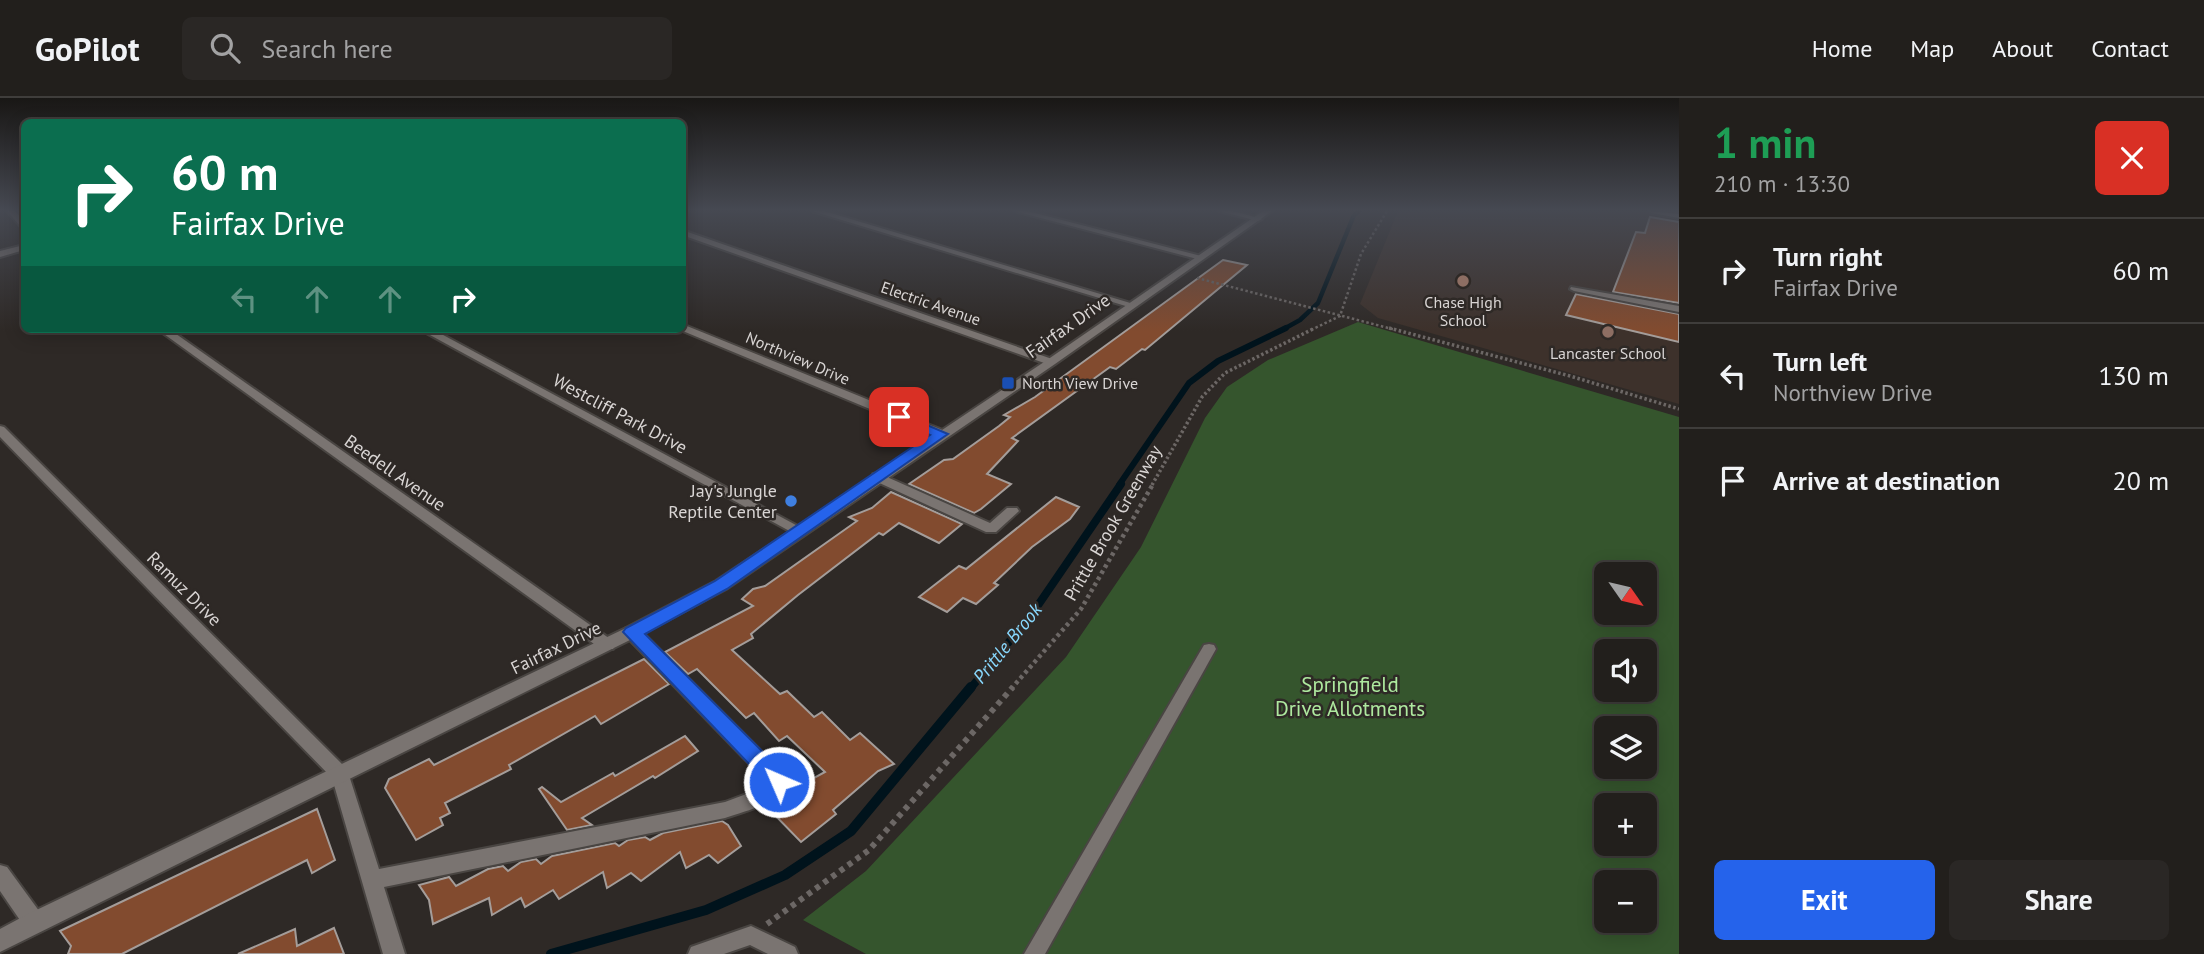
<!DOCTYPE html>
<meta charset="utf-8">
<style>
body{margin:0;font-family:"PT Sans",sans-serif;background:#2a2725;color:#f1f3f6;height:100vh;display:flex;flex-direction:column;font-size:26px;white-space:nowrap}
*{box-sizing:border-box;margin:0}
p{font-size:23px;color:#a2a2a3}
.icon{flex:none;width:38px;height:38px;fill:none;stroke:currentColor;stroke-width:2;stroke-linecap:round;stroke-linejoin:round}
.map{position:relative;flex:1;overflow:hidden}
.panel{display:flex;flex-direction:column;background:#221f1c;width:525px}
.panel>*{flex:none}
.guide{position:absolute;left:21px;top:21px;width:665px;height:214px;border-radius:10px;box-shadow:0 4px 18px #0003,0 0 0 2px #3f3d3b;background:#0b6e4f;color:#fff;overflow:hidden}
.needle{width:46px;rotate:124deg}
.tools{position:absolute;left:1594px;top:464px;display:grid;gap:14px}
.tools a{display:grid;place-items:center;width:63px;height:63px;border-radius:10px;background:#221f1c;box-shadow:0 4px 18px #0003,0 0 0 2px #3f3d3b;font-size:35px}
.pin{position:absolute;display:grid;place-items:center;width:60px;height:60px;color:#fff;margin:-30px;border-radius:14px;box-shadow:0 4px 10px #0006}
.me{position:absolute;width:77px;margin:-38px;rotate:315deg;stroke-linejoin:round;filter:drop-shadow(0 0 5px #0008)}
.turn{display:flex;align-items:center;gap:24px;height:147px;padding:0 35px;font-size:32px}
.turn .icon{width:91px;height:91px;stroke-width:2.5}
.turn b{display:block;font-size:49px;line-height:60px}
.lanes{display:flex;align-items:center;height:66px;padding:0 35px;background:#0003;justify-content:center;gap:35px;direction:ltr}
.lanes .off{opacity:.35}
.round{display:grid;place-items:center;flex:none;width:74px;height:74px;border-radius:10px;background:#2a2725}
.head{display:flex;align-items:center;justify-content:space-between;height:119px;padding:0 35px}
h1{font-size:42px;font-weight:700;line-height:52px;color:#1e9e55}
.cta{display:flex;gap:14px;margin-top:auto;padding:14px 35px}
.cta a{flex:1;height:80px;border-radius:10px;background:#2563eb;color:#fff;font-size:28px;font-weight:700;line-height:80px;text-align:center}
.cta a+a{background:#2a2725;color:#f1f3f6}
ul{padding:0;list-style:none}
li{display:flex;align-items:center;gap:21px;height:105px;padding:0 35px;border-top:2px solid #3f3d3b}
li div{flex:1}
li b{display:block;font-size:26px}
li em{font-style:normal}
header{display:flex;align-items:center;gap:42px;box-sizing:border-box;height:98px;padding:0 35px;background:#221f1c;border-bottom:2px solid #3f3d3b}
header strong{font-size:33px}
nav{display:flex;gap:38px;margin-inline-start:auto;font-size:24px}
.search{width:490px;height:63px;background:#2a2725;display:flex;align-items:center;gap:18px;box-sizing:border-box;padding:0 24px;border-radius:10px;color:#a2a2a3;font-size:26px}
main{display:flex;flex:1;min-height:0}
.map>svg:first-child{display:block}
</style>
<header>
<strong>GoPilot</strong>
<div class="search"><svg class="icon" aria-label="search" viewBox="0 0 24 24"><circle cx="10" cy="10" r="6"/><path d="M15 15l6 6"/></svg>Search here</div>
<nav><a>Home</a><a>Map</a><a>About</a><a>Contact</a></nav>
</header>
<main>
<div class="map">
<svg width="1679" height="856" viewBox="0 0 1679 856">
<rect width="100%" height="100%" fill="#2e2926"/>
<polygon fill="#3d312b" points="1398,113 1679,113 1679,306 1378,220 1360,206"/>
<path fill="#35552d" fill-rule="evenodd" d="M1358,224l321,95v537h-813l-63,-34 63,-49 200,-214 75,-110 64,-129 22,-31 41,-27zM1606,476h39v38h-39zM1606,553h39v39h-39zM1606,630h39v38h-39zM1606,707h39v39h-39zM1606,784h39v38h-39z"/>
<g fill="none" stroke-linecap="round" stroke-linejoin="round">
<polyline stroke="#00131c" stroke-width="4.5" points="1282,232 1300,222 1318,205 1354,117 1359,113"/>
<polyline stroke="#00131c" stroke-width="6" points="1119,387 1189,285 1218,263 1286,230"/>
<polyline stroke="#00131c" stroke-width="8" points="970,591 1032,516 1121,386"/>
<polyline stroke="#00131c" stroke-width="10" points="551,856 706,812 785,777 851,733 971,589"/>
</g>
<g fill="#824b2f" stroke="#a49d9a" stroke-width="2">
<polygon points="1650,119 1679,124 1679,205 1613,194 1636,134 1645,135"/>
<polygon points="1223,162 1247,167 1145,252 1142,251 1116,271 1110,269 1012,340 1018,343 987,376 1011,386 981,411 974,415 909,386 944,362 953,361 999,328 1010,319 1004,317 1035,299"/>
<polygon points="1576,196 1679,216 1679,244 1566,217"/>
<polygon points="891,394 962,426 939,445 899,425 883,437 879,435 798,497 751,536 753,540 732,552 780,596 787,593 814,619 822,614 850,642 860,635 894,666 878,673 833,712 836,716 801,744 769,711 790,693 825,674 787,638 779,643 754,615 746,620 697,571 688,576 665,554 753,508 742,501 753,491 765,488 857,423 849,419 872,410"/>
<polygon points="1056,399 1079,409 1070,421 1032,449 994,485 998,487 976,506 963,500 947,514 919,499 959,468 966,471"/>
<polygon points="644,561 669,586 601,626 595,618 509,667 511,671 445,705 450,715 440,720 443,727 416,742 385,690 389,681 429,661 434,667"/>
<polygon points="685,638 698,653 655,680 653,678 582,720 592,727 567,732 539,691 542,689 561,704 613,675 615,678"/>
<polygon points="317,711 335,762 312,775 307,762 122,856 68,856 71,848 60,833"/>
<polygon points="722,723 728,727 741,748 718,765 709,757 686,770 680,754 641,783 631,775 607,790 603,774 559,801 553,792 525,809 521,800 492,817 489,800 433,826 429,802 419,787 449,779 456,788 488,771 503,768 508,773 521,764 536,761 541,766 552,758 615,745 619,748 628,742 645,739 650,742 663,735"/>
<polygon points="334,830 344,856 238,856 295,831 297,848"/>
</g>
<g fill="none" stroke-linecap="round" stroke-linejoin="round">
<g stroke="#494542" stroke-width="4">
<g id="service">
<polygon points="1649,113 1679,116 1679,120 1652,115"/>
<polygon points="1571,189 1679,208 1679,214 1574,193 1570,191"/>
<polygon points="1209,546 1214,547 1216,551 1045,856 1024,856 1204,547"/>
<polygon points="751,828 795,849 798,856 768,856 750,847 724,856 688,856 691,849"/>
</g>
</g>
<g stroke="#494542" stroke-width="4">
<g id="minor">
<polygon points="7,113 15,113 24,123 24,129 21,129"/>
<polygon points="812,113 824,113 1137,207 1129,209"/>
<polygon points="1014,113 1027,113 1205,159 1201,162"/>
<polygon points="1219,113 1233,113 1262,121 1258,123"/>
<polygon points="682,132 1055,262 1056,264 1051,267 1047,266 682,137"/>
<polygon points="24,147 24,152 0,159 0,153"/>
<polygon points="682,226 945,333 947,336 941,340 937,339 678,231 682,231"/>
<polygon points="157,231 169,231 613,543 615,547 613,551 601,551"/>
<polygon points="419,231 432,231 807,433 805,436 795,436"/>
<path d="M0,328l4,1 343,342 32,100 346,-67 24,-9 17,-12 -140,-145 -2,-4 2,-4h12l148,148 3,6c-11,22 -43,29 -64,36l-341,69 21,67h-22l-51,-176 -332,-341z"/>
<polygon points="878,375 990,425 1007,410 1017,410 1019,413 996,434 986,434 873,382 871,379 873,376"/>
<polygon points="0,767 7,769 42,817 45,824 42,831 34,834 26,831 0,793"/>
</g>
</g>
<g stroke="#494542" stroke-width="4">
<polygon id="tertiary" points="1263,113 1272,113 1055,266 726,491 638,538 0,854 0,831 26,817 626,530 716,483 1047,262"/>
</g>
<g stroke="#6c6765" stroke-width="2.5" stroke-dasharray="2.5 2.5" stroke-linecap="butt">
<polyline points="1197,180 1396,232"/>
<polyline points="1311,232 1340,218 1361,156 1387,113"/>
</g>
<g stroke="#6c6765" stroke-width="3.5" stroke-dasharray="2.5 2.5" stroke-linecap="butt">
<polyline points="1389,230 1570,278 1679,311"/>
<polyline points="1152,387 1202,299 1225,275 1315,230"/>
</g>
<polyline stroke="#6c6765" stroke-width="4.5" stroke-dasharray="3.5 3.5" stroke-linecap="butt" points="1011,591 1081,511 1153,386"/>
<polyline stroke="#6c6765" stroke-width="6" stroke-dasharray="5 5" stroke-linecap="butt" points="767,826 869,752 1013,589"/>
<use href="#service" fill="#7a7471" fill-rule="evenodd"/>
<use href="#minor" fill="#7a7471" fill-rule="evenodd"/>
<use href="#tertiary" fill="#7a7471" fill-rule="evenodd"/>
</g>
<linearGradient id="sky" x2="0" y2="1"><stop stop-color="#191715"/><stop offset="0.48" stop-color="#464952"/><stop offset="1" stop-color="#464952" stop-opacity="0"/></linearGradient>
<rect width="1679" height="233" fill="url(#sky)"/>
<polygon fill="#2563eb" stroke="#184099" stroke-width="2" points="899,315 948,336 727,491 645,536 787,678 790,684 787,690 779,693 772,690 623,534 626,530 715,483 930,337 894,322 894,316"/>
<g fill="#8d6e63" stroke="#2e2926" stroke-width="2.5">
<circle cx="1463" cy="183" r="7"/>
<circle cx="1608" cy="234" r="7"/>
</g>
<rect fill="#1a4fb4" stroke="#2e2926" stroke-width="2.5" x="1001" y="278" width="14" height="14" rx="3.5"/>
<circle fill="#3f7fe0" stroke="#2e2926" stroke-width="2.5" cx="791" cy="403" r="7"/>
<g text-anchor="middle" stroke-width="5" stroke-linejoin="round" paint-order="stroke">
<g font-size="16" fill="#d9d5d4" stroke="#2e2926">
<text x="1463" y="210">Chase High<tspan x="1463" dy="18">School</tspan></text>
<text x="1608" y="261">Lancaster School</text>
<text x="1022" y="291" text-anchor="start">North View Drive</text>
</g>
<g font-size="16" fill="#d9d5d4" stroke="#2e2926">
<text transform="translate(931 205) rotate(19)" y="6">Electric Avenue</text>
<text transform="translate(798 260) rotate(23)" y="6">Northview Drive</text>
</g>
<g font-size="18" fill="#d9d5d4" stroke="#2e2926">
<text transform="translate(1068 228) rotate(-35)" y="6">Fairfax Drive</text>
<text transform="translate(620 316) rotate(28)" y="6">Westcliff Park Drive</text>
<text transform="translate(395 375) rotate(35)" y="6">Beedell Avenue</text>
<text transform="translate(1113 425) rotate(-60)" y="6">Prittle Brook Greenway</text>
<text transform="translate(184 491) rotate(45)" y="6">Ramuz Drive</text>
<text transform="translate(556 550) rotate(-26)" y="6">Fairfax Drive</text>
</g>
<g font-size="18" fill="#d9d5d4" stroke="#2e2926" text-anchor="end">
<text x="777" y="399">Jay's Jungle<tspan x="777" dy="21">Reptile Center</tspan></text>
</g>
<g font-size="19" font-style="italic" fill="#88d7fc" stroke="#2e2926">
<text transform="translate(1007 545) rotate(-51)" y="7">Prittle Brook</text>
</g>
<g font-size="21" fill="#aee99f" stroke="#2e2926">
<text x="1350" y="594">Springfield<tspan x="1350" dy="24">Drive Allotments</tspan></text>
</g>
</g>
</svg>
<div class="tools">
<a><svg class="needle" viewBox="-14 -14 28 28"><path d="M0-13l5 13h-10z" fill="#e53935"/><path d="M0 13l5-13h-10z" fill="#a2a2a3"/></svg></a>
<a><svg class="icon" aria-label="sound" viewBox="0 0 24 24"><path d="M4 9h4l5-4v14l-5-4H4zM17 9q2 3 0 6"/></svg></a>
<a><svg class="icon" aria-label="layers" viewBox="0 0 24 24"><path d="M12 4l9 5-9 5-9-5zM3 14l9 5 9-5"/></svg></a>
<a>+</a>
<a>−</a>
</div>
<div class="pin" style="left:899px;top:319px;background:#d93025"><svg class="icon" aria-label="arrive" viewBox="0 0 24 24"><path d="M6 21V4h12l-3 4 3 4H6"/></svg></div>
<svg class="me" style="left:779px;top:684px" viewBox="-20 -20 40 40"><circle r="17" fill="#2563eb" stroke="#fff" stroke-width="3"/><path d="M0-11L8 9 0 5-8 9z" fill="#fff"/></svg>
<div class="guide">
<div class="turn"><svg class="icon" aria-label="right" viewBox="0 0 24 24"><path d="M7 20v-9h11M14 6l5 5-5 5"/></svg><div><b>60 m</b>Fairfax Drive</div></div>
<div class="lanes"><svg class="icon off" aria-label="left" viewBox="0 0 24 24"><path d="M17 20v-9H6M10 6l-5 5 5 5"/></svg><svg class="icon off" aria-label="ahead" viewBox="0 0 24 24"><path d="M12 20V5M6 11l6-6 6 6"/></svg><svg class="icon off" aria-label="ahead" viewBox="0 0 24 24"><path d="M12 20V5M6 11l6-6 6 6"/></svg><svg class="icon" aria-label="right" viewBox="0 0 24 24"><path d="M7 20v-9h11M14 6l5 5-5 5"/></svg></div>
</div>
</div>
<section class="panel">
<div class="head"><div><h1>1 min</h1><p>210 m · 13:30</p></div><a class="round" style="background:#d93025;color:#fff"><svg class="icon" aria-label="close" viewBox="0 0 24 24"><path d="M6 6l12 12M18 6L6 18"/></svg></a></div>
<ul>
<li><svg class="icon" aria-label="right" viewBox="0 0 24 24"><path d="M7 20v-9h11M14 6l5 5-5 5"/></svg><div><b>Turn right</b><p>Fairfax Drive</p></div><em>60 m</em></li>
<li><svg class="icon" aria-label="left" viewBox="0 0 24 24"><path d="M17 20v-9H6M10 6l-5 5 5 5"/></svg><div><b>Turn left</b><p>Northview Drive</p></div><em>130 m</em></li>
<li><svg class="icon" aria-label="arrive" viewBox="0 0 24 24"><path d="M6 21V4h12l-3 4 3 4H6"/></svg><div><b>Arrive at destination</b></div><em>20 m</em></li>
</ul>
<div class="cta"><a>Exit</a><a>Share</a></div>
</section>
</main>
